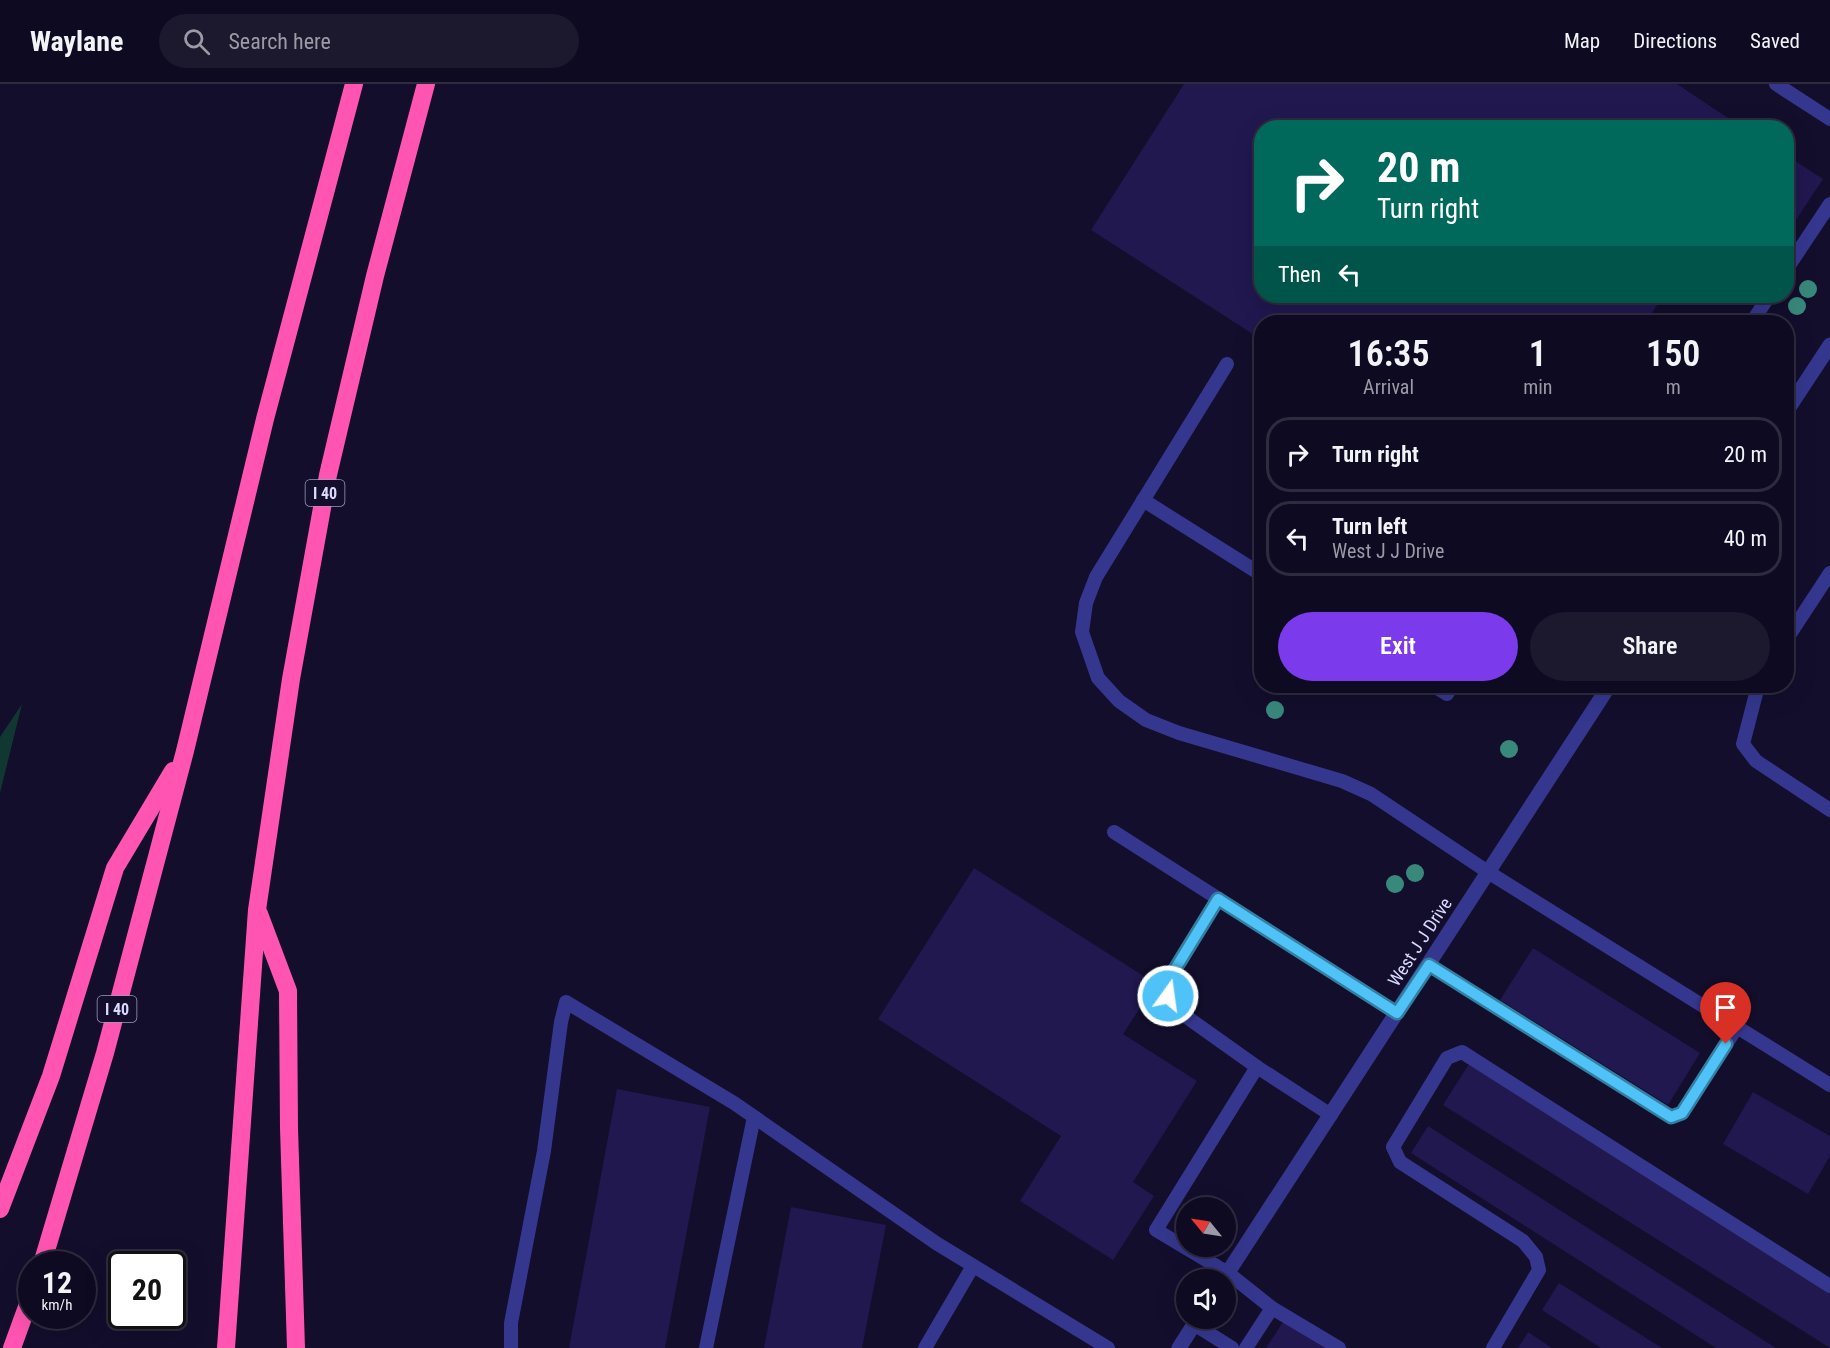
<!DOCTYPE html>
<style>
body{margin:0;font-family:"Roboto Condensed",sans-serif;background:#1c182e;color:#f1f3f6;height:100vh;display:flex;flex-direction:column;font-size:22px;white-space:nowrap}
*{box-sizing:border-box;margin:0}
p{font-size:20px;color:#9b9aa5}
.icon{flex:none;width:33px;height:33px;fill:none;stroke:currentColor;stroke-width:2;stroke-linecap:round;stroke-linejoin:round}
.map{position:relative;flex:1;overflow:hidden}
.details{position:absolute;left:1254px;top:231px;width:540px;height:378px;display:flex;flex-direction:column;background:#0e0a21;border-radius:24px;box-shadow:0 6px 24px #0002,0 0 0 2px #2e2b3f}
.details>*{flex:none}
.top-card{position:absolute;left:1254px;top:36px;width:540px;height:183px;border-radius:24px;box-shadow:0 6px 24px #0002,0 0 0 2px #2e2b3f;background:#00695c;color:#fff;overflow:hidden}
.needle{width:39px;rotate:300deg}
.buttons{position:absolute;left:1176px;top:1113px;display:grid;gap:12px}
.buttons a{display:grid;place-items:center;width:60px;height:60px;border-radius:50%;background:#0e0a21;box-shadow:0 6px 24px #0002,0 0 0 2px #2e2b3f;font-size:30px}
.speed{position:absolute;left:18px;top:1167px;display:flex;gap:12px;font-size:30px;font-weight:700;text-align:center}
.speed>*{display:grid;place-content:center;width:78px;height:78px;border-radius:50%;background:#0e0a21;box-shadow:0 6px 24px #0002,0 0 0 2px #2e2b3f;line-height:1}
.speed small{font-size:15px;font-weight:400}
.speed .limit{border:3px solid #111;border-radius:9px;background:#fff;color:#111}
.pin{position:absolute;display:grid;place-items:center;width:51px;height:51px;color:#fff;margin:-62px -26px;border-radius:50% 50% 50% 0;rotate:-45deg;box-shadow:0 0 6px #0007}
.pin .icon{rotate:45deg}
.me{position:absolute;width:66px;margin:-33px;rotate:14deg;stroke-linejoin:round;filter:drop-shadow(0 0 4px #0008)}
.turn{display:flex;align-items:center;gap:21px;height:126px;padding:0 24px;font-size:27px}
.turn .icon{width:78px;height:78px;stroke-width:2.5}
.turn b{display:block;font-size:42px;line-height:51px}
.then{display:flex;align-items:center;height:57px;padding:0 24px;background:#0003;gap:12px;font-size:22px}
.eta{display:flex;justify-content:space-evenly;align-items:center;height:102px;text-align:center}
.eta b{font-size:36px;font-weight:600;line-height:42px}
.cta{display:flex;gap:12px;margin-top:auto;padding:12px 24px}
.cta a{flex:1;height:69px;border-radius:36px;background:#7c3aed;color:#fff;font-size:24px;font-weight:600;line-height:69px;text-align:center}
.cta a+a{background:#1c182e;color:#f1f3f6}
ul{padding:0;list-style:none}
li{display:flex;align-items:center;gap:18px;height:75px;margin:0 12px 9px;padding:0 12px;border:3px solid #2e2b3f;border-radius:24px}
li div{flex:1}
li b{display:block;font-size:22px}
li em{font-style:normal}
header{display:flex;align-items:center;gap:36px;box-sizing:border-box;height:84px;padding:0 30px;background:#0e0a21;border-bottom:2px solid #2e2b3f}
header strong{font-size:28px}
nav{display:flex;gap:33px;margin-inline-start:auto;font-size:21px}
.search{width:420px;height:54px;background:#1c182e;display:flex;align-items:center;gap:15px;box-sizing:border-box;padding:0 21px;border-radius:33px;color:#9b9aa5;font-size:22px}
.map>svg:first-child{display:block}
</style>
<header>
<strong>Waylane</strong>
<div class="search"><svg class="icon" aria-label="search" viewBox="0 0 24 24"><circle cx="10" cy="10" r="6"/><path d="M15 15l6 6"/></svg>Search here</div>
<nav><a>Map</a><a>Directions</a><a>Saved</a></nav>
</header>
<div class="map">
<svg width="1830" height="1264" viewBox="0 0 1830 1264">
<rect width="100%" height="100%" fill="#120e2c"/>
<polygon fill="#113733" points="22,620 0,709 0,653"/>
<g fill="#20184f">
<polygon points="1184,0 1677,0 1743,44 1262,44 1262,212 1663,212 1646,238 1262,238 1262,256 1091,146"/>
<polygon points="1786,71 1823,95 1790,145 1786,142"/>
<polygon points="974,784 1156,900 1123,950 1197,997 1133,1098 1154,1112 1113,1176 1020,1117 1061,1052 878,935"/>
<polygon points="1533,864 1700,969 1668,1021 1500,916"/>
<polygon points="1469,980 1830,1207 1830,1264 1443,1021"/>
<polygon points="617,1005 710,1023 665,1264 569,1264"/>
<polygon points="1753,1008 1830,1052 1830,1072 1808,1110 1723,1060"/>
<polygon points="1428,1042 1776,1264 1716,1264 1411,1069"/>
<polygon points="791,1123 886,1141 862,1264 764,1264"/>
<polygon points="1559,1199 1662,1264 1601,1264 1542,1226"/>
<polygon points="1283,1238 1325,1264 1266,1264"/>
<polygon points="1528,1248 1552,1264 1518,1264"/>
</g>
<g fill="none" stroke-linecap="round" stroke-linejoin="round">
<g stroke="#35378f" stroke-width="14">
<polyline points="1776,0 1830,35"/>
<polyline points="1786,186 1830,120"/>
<polyline points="1752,238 1769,212"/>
<polyline points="1227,280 1096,493 1086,519 1082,548 1098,594 1119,617 1146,636 1179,649 1342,697 1371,710 1488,788 1830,1001"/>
<polyline points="1143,416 1262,491"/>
<polyline points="1786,556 1830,489"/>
<polyline points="1434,602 1447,610 1452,602"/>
<polyline points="1758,602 1743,660 1756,677 1830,726"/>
<polyline points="1114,748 1397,929"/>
<polyline points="1218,815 1169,895 1168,912 1174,924 1257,983"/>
<polyline points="1429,881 1672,1033 1682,1029 1737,943"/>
<polyline points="1272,1224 1339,1264"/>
<polyline points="1194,1240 1232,1264"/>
<polyline points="511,1264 511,1239 544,1067 561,938 566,918 734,1019 936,1159 1108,1264"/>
<polyline points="706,1264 754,1033"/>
<polyline points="925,1264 973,1182"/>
<polyline points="1246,1264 1272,1224 1228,1189 1156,1146 1257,983 1331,1031"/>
<polyline points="1493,1264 1539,1186 1536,1173 1523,1157 1400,1078 1393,1063 1447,974 1462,968 1830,1202"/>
</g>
<g stroke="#35378f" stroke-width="15">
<polyline points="1786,328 1830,261"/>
<polyline points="1223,1196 1609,602"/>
<polyline points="1179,1264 1198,1234"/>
</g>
<g stroke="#ff54b1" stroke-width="18">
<polyline points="259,830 288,907 289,1044 296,1264"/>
<polyline points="0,1125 51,992 115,784 173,687"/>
<polyline points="42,1180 105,969 185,667 265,335 354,0"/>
<polyline points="12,1264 32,1209"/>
<polyline points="226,1264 257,826 291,595 328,391 375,192 426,0"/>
</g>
</g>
<g fill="#39887c">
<circle cx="1808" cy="205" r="9"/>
<circle cx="1797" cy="222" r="9"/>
<circle cx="1275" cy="626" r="9"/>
<circle cx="1509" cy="665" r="9"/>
<circle cx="1415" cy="789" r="9"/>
<circle cx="1395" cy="800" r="9"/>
</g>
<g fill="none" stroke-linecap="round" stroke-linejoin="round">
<g stroke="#337fa1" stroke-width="15">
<polyline id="route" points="1168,912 1169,895 1218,815 1397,929 1429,881 1671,1033 1682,1029 1726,960"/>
</g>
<use href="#route" stroke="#4fc3f7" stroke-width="10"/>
</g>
<g text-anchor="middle" stroke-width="6" stroke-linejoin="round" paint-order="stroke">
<g fill="#120e2c" stroke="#9f9cc0" stroke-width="1.5">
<rect x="305.5" y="396" width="39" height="26" rx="4.5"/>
<rect x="97.5" y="912" width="39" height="26" rx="4.5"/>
</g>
<g font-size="16" font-weight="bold" fill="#dbd9ff">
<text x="325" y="415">I 40</text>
<text x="117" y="931">I 40</text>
</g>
<g font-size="18" fill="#dbd9ff" stroke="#120e2c">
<text transform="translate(1420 858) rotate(-57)" y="6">West J J Drive</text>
</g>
</g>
</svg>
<div class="buttons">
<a><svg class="needle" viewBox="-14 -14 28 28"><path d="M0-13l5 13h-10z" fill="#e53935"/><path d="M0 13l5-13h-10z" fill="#9b9aa5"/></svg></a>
<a><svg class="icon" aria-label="sound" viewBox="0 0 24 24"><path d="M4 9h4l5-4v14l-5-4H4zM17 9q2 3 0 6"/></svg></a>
</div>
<div class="speed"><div>12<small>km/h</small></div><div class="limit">20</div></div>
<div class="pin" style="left:1726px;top:960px;background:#d93025"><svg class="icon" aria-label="arrive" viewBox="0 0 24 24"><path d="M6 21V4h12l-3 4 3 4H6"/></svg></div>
<svg class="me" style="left:1168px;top:912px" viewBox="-20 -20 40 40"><circle r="17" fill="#4fc3f7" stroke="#fff" stroke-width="3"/><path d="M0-11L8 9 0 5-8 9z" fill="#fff"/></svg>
<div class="top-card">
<div class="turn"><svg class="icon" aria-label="right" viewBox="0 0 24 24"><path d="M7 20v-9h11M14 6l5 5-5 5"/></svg><div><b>20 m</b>Turn right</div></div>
<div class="then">Then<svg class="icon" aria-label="left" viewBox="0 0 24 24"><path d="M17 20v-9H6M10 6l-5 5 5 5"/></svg></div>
</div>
<section class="details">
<div class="eta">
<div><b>16:35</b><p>Arrival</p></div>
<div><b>1</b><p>min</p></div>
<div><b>150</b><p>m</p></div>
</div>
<ul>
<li><svg class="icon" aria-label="right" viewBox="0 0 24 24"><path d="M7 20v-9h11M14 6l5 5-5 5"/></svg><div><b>Turn right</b></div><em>20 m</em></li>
<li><svg class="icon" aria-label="left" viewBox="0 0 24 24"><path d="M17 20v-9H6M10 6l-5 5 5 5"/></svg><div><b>Turn left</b><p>West J J Drive</p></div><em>40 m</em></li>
</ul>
<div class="cta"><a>Exit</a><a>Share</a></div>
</section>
</div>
